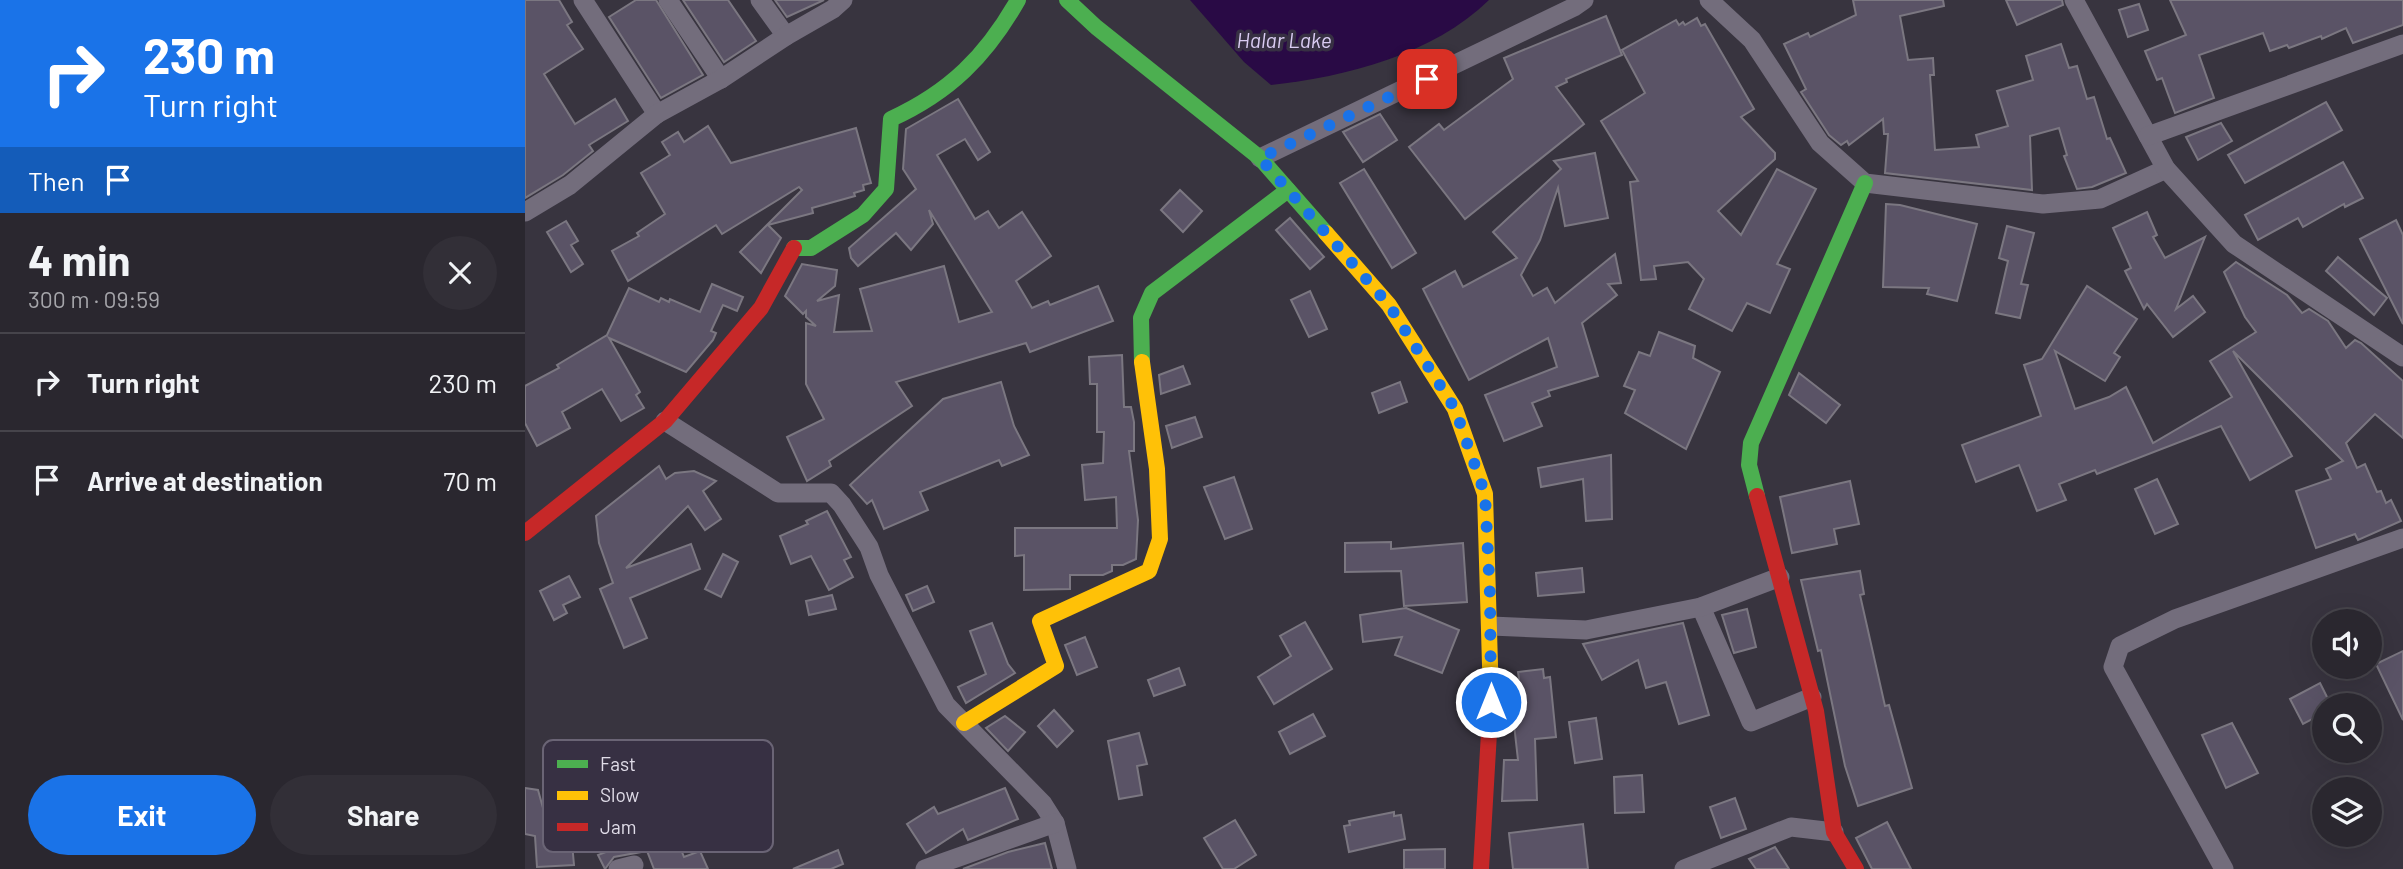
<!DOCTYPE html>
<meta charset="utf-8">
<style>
body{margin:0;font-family:Barlow,sans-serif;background:#322f37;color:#f1f3f6;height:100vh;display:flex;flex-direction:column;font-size:26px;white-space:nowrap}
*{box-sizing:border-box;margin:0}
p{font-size:23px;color:#a5a5aa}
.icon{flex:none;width:38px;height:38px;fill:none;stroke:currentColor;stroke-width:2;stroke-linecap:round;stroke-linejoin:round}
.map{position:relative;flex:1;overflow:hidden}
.sheet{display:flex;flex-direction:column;background:#2a272f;width:525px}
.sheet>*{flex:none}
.guide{background:#1a73e8;color:#fff;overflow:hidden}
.controls{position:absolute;left:1787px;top:609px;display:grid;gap:14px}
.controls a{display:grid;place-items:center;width:70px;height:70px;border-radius:50%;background:#2a272f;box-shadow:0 7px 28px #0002,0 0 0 2px #46444b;font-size:35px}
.pin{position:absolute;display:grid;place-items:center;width:60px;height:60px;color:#fff;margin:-30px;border-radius:14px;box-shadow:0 4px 10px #0006}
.me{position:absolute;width:77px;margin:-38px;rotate:0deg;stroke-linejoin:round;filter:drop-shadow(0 0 5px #0008)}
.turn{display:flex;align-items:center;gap:24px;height:147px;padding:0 28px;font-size:32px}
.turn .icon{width:91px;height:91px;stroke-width:2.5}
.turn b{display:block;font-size:49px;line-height:60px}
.then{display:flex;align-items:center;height:66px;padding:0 28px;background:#0003;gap:14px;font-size:26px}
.round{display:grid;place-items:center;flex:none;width:74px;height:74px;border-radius:37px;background:#322f37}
.headline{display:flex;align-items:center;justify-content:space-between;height:119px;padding:0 28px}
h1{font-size:42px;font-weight:700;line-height:52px}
.primary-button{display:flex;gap:14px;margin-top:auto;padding:14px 28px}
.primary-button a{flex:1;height:80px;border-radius:42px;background:#1a73e8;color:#fff;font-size:28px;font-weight:700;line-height:80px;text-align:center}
.primary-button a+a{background:#322f37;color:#f1f3f6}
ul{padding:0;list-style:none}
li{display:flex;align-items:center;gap:21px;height:98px;padding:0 28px;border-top:2px solid #46444b}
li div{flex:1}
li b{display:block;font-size:26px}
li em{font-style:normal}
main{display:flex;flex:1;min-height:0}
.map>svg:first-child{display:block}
</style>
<main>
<section class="sheet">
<div class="guide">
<div class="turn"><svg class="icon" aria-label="right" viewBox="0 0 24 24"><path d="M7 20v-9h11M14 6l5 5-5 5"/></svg><div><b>230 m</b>Turn right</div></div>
<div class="then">Then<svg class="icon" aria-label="arrive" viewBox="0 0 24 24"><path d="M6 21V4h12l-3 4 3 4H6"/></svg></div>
</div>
<div class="headline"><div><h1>4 min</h1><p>300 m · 09:59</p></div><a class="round"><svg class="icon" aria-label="close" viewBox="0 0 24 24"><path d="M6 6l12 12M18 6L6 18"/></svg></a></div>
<ul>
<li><svg class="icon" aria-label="right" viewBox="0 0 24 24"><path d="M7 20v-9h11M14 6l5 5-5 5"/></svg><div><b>Turn right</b></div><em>230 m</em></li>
<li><svg class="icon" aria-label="arrive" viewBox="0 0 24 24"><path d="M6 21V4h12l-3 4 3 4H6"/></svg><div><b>Arrive at destination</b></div><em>70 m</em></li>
</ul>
<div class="primary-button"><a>Exit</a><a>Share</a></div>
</section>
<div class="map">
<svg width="1878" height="869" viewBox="0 0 1878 869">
<rect width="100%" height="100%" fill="#38343f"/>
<path fill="#290a45" d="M665,0h299c-55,54 -143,77 -218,85l-27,-23z"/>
<g fill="#5a5366" stroke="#7b7781" stroke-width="2">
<polygon points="0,0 34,0 47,22 42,25 58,49 19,74 50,124 90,99 103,121 64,145 68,151 38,175 0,198"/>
<polygon points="111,0 131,0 178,75 136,98 84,17"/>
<polygon points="158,0 203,0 231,41 199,62"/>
<polygon points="250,0 299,0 262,17"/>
<polygon points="1328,0 1418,0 1419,6 1375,16 1383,60 1408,58 1409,75 1405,75 1410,150 1454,147 1451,135 1483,126 1472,91 1508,80 1501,56 1536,44 1544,68 1552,66 1562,99 1569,97 1582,139 1585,138 1601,173 1567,187 1552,189 1539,156 1542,155 1534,128 1505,136 1507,190 1360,173 1363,134 1359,134 1358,119 1324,145 1322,141 1316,145 1304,135 1276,92 1281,89 1259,44 1283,33 1285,37 1331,15"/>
<polygon points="1481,0 1537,0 1538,5 1492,25"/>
<polygon points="1645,0 1878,0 1878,25 1828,43 1821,28 1797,39 1796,36 1764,48 1762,45 1745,51 1738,33 1674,55 1689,98 1650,113 1637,78 1632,80 1620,51 1661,35"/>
<polygon points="1614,4 1623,30 1603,37 1594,10"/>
<polygon points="1081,16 1097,55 1041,79 1042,82 1031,87 1059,124 940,219 884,147 914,124 919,130 988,79 979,58"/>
<polygon points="1172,18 1176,26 1180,24 1229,109 1216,117 1250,153 1250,159 1193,211 1216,235 1252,169 1291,189 1252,264 1265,269 1245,313 1222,303 1207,331 1164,309 1179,279 1163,262 1129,266 1131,279 1116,280 1105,182 1113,181 1076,121 1120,93 1097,50 1151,20 1154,25 1158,22 1160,25"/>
<polygon points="433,99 465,152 453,160 440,139 412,155 450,219 463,211 474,228 497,212 526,256 491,281 507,308 523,301 525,305 573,286 588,321 505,352 501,343 371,382 387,406 304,461 306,466 282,481 262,437 299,419 281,384 281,323 291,326 281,317 281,311 278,314 260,296 277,264 312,270 310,286 292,301 314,295 309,332 347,331 335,289 419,266 434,322 467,312 404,210 408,224 386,250 371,233 333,266 326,258 324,248 391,189 378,169 381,129"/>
<polygon points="1801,102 1817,130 1720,183 1703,155"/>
<polygon points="855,114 872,140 838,162 818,132"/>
<polygon points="1696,123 1707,141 1673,160 1661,137"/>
<polygon points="183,126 206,163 331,128 346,183 338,185 339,190 329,193 330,196 287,208 288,213 243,225 256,238 236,273 215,252 277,190 274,187 197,234 191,225 103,281 87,251 114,236 112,233 140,214 116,173 145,155 137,142 153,132 159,142"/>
<polygon points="1070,153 1083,218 1040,226 1033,188 1015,240 996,275 1008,296 1022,288 1030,303 1090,254 1096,283 1083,284 1092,295 1057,323 1073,376 1023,391 1025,396 1007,403 1017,426 979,441 960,395 1032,367 1023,338 944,380 898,289 930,271 938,287 992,258 968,232 1036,169 1029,161"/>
<polygon points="1818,162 1838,198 1820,207 1819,204 1778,227 1773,218 1733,240 1720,215"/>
<polygon points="839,169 891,253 867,268 815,183"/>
<polygon points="655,190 677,211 658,232 636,210"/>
<polygon points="1361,204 1375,205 1452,224 1432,301 1402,294 1404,288 1358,287"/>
<polygon points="1622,212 1632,235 1628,237 1640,258 1680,237 1651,309 1668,296 1680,312 1648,337 1622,304 1619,309 1600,271 1606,268 1588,228"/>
<polygon points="765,218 799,257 785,269 751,230"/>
<polygon points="1871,220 1878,235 1878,324 1835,239"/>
<polygon points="41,221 53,241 46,245 58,264 46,272 22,232"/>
<polygon points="1482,226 1509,233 1496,284 1503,285 1495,318 1471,313 1483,261 1474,258"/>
<polygon points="1813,257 1862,298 1849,315 1801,271"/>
<polygon points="1711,262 1762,295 1777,313 1784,309 1803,321 1821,348 1830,340 1836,343 1878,381 1878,438 1850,414 1821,443 1832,468 1840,464 1852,492 1856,491 1861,503 1866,500 1876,521 1833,540 1830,534 1791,548 1771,491 1806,479 1801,469 1818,461 1708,351 1767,456 1725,480 1696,426 1572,474 1570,470 1534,484 1541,500 1512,511 1494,465 1451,482 1437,445 1516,416 1499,365 1517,359 1562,286 1612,319 1589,353 1595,357 1580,381 1530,351 1550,409 1584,397 1601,387 1628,443 1707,397 1685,361 1731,332 1720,317 1699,272"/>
<polygon points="187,284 218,297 212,311 198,305 186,331 191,333 188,340 161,372 84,338 115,392 111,395 119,408 96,421 77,389 37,412 45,428 12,446 0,423 0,386 34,368 32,365 82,335 104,288 134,302 136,298 144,302 145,299 175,312"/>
<polygon points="785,291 802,329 784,337 766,300"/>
<polygon points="1134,332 1170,346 1168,358 1195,372 1161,449 1100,413 1110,390 1099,386 1114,352 1125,356"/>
<polygon points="597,355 599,407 606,407 609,422 609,451 604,451 613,520 611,559 598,565 587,565 587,571 578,575 545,575 545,589 499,590 499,555 490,556 490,528 592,528 591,497 560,500 557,465 578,463 579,432 572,432 572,384 565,384 564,357"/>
<polygon points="658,366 665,384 636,394 634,375"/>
<polygon points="1274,373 1315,405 1301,423 1264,395"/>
<polygon points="476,382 489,426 504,455 477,466 474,460 395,492 403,510 359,529 347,500 342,504 325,485 418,399"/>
<polygon points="875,382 882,402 854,413 847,393"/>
<polygon points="670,417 677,437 647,448 641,426"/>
<polygon points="1086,455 1087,519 1061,521 1058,479 1016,487 1013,468"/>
<polygon points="134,466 141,479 150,473 169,471 191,481 178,491 196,519 180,530 163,506 101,568 166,544 175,569 105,598 122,638 99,648 75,589 88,583 74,543 71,516"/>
<polygon points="709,477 727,529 700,539 679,487"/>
<polygon points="1632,479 1653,524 1630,534 1610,489"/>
<polygon points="1325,481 1334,524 1309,529 1312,544 1267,553 1255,497"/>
<polygon points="302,511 326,557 319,560 328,577 304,590 286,556 266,564 255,536 283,524 281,521"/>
<polygon points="866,542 866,549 938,543 942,602 879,606 876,571 820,572 820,543"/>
<polygon points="198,554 213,562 196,597 180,589"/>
<polygon points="1057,568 1059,592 1013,596 1011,573"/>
<polygon points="1335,571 1339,594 1335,595 1360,706 1364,705 1387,788 1333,806 1320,766 1296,650 1293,651 1276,580"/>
<polygon points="44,576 55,597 38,605 42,613 29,620 15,591"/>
<polygon points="402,586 409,602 388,611 381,595"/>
<polygon points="307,595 311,609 284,615 281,601"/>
<polygon points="881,608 934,630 917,673 870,655 877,637 838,642 835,615"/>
<polygon points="1222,609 1231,647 1209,653 1197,615"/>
<polygon points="780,622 807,669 749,704 733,677 766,656 755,636"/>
<polygon points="467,623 483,664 490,673 441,703 433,687 461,674 445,631"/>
<polygon points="1158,623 1184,715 1154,724 1141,682 1121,688 1113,660 1077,680 1058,644"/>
<polygon points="560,637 572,667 552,675 540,645"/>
<polygon points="1878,651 1878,720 1851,664"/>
<polygon points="654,668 660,685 629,696 623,680"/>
<polygon points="1018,669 1019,678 1025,677 1031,737 1010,739 1012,800 977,801 979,760 993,760 984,680 994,679 993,672"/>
<polygon points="1795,683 1806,705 1799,705 1799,713 1778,724 1765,699"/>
<polygon points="529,710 548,731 532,747 513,726"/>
<polygon points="788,714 800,736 765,754 754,732"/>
<polygon points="480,716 500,732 483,751 461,728"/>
<polygon points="1071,718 1077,759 1050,763 1044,722"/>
<polygon points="1707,723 1733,773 1701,788 1677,735"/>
<polygon points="614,733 622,764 612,766 617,795 594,799 583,741"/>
<polygon points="1117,775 1119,812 1090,813 1089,777"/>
<polygon points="0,788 13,790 28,844 47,843 49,865 12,867 10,836 0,834"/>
<polygon points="480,788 493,819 443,840 438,829 401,853 382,824 409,807 413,814"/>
<polygon points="1210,798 1221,829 1196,838 1185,807"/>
<polygon points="869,812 869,816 876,815 880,839 824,852 819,826 825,825 824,821"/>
<polygon points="710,820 731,855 709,869 698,869 679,838"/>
<polygon points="1362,822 1386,869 1347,869 1331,838"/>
<polygon points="155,823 159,834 151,837 159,857 175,851 183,869 129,869 122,851 89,857 80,869 73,855"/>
<polygon points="1058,824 1063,869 988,869 984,833"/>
<polygon points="520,843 527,869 438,869 483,852"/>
<polygon points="1250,847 1264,869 1231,869 1224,859"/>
<polygon points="920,849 920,869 879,869 879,850"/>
<polygon points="313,850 318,864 306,869 268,869"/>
</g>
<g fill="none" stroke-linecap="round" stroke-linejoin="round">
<g stroke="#736d7c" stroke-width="19">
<polyline points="58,0 132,114"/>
<polyline points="143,0 196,79"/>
<polyline points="235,0 261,36"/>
<polyline points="1184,0 1227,40 1295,143 1340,183 1518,204 1575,199 1641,169"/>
<polyline points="1549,0 1641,169 1709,244 1878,357"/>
<polyline points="1623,136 1878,44"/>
<polyline points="735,158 1049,7 1059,0"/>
<polyline points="0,212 45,185 132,114 196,79 261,36 308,9 318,0"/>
<polyline points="140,421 253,493 306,493 317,505 344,547 354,575 421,705 518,804 530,823 542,869"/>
<polyline points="1176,607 1226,722 1287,697"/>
<polyline points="966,626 1061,630 1176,607 1255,577"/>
<polyline points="93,869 109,865"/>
<polyline points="400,869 530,823"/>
<polyline points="1159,869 1266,827 1309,832"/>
<polyline points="1699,869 1588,667 1595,646 1650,619 1878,538"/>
</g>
<g stroke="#4caf50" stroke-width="16">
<polyline points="542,0 571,27 735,158 801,233"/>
<path d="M269,248h17l52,-33 23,-26 5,-70c59,-27 95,-63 127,-119"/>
<polyline points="617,362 616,318 627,293 763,190"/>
<polyline points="1232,496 1224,465 1226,443 1340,183"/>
</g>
<g stroke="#ffc107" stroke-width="16">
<polyline points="801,233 864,305 930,409 960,494 966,699"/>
<polyline points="439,723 531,666 515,621 624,571 635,539 632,469 617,362"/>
</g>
<g stroke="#c62828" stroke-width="16">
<polyline points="1232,496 1291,711 1309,832 1331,869"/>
<polyline points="0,533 140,421 236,308 269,248"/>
<polyline points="956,869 966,699"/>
</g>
</g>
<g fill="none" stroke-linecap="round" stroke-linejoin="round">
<polyline stroke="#1a73e8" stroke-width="12" stroke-dasharray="0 21.6" points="902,79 735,158 864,305 930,409 960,494 965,595 966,702"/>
</g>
<g text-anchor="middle" stroke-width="7" stroke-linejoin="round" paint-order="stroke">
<g font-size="21" font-style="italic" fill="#daccf3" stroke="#373043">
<text x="759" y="48">Halar Lake</text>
</g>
</g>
<rect x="18" y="740" width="230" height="112" rx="10" fill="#373043" stroke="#6a6475" stroke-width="2"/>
<rect x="32" y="760" width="31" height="8" fill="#4caf50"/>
<rect x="32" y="791" width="31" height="9" fill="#ffc107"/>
<rect x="32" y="823" width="31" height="8" fill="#c62828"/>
<g font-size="19" fill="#e0dce8">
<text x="75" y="771">Fast</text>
<text x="75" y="802">Slow</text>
<text x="75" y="834">Jam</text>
</g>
</svg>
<div class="controls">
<a><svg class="icon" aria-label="sound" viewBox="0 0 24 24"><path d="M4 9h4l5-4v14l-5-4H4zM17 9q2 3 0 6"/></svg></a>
<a><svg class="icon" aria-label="search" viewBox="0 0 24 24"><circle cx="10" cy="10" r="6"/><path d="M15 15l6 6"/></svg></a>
<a><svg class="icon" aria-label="layers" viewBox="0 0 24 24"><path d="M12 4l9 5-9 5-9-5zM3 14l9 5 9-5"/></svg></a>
</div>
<div class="pin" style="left:902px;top:79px;background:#d93025"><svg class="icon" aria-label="arrive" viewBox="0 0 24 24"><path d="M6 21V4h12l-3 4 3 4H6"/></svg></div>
<svg class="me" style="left:966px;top:702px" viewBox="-20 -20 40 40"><circle r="17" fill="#1a73e8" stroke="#fff" stroke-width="3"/><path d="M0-11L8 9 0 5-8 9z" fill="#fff"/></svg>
</div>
</main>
